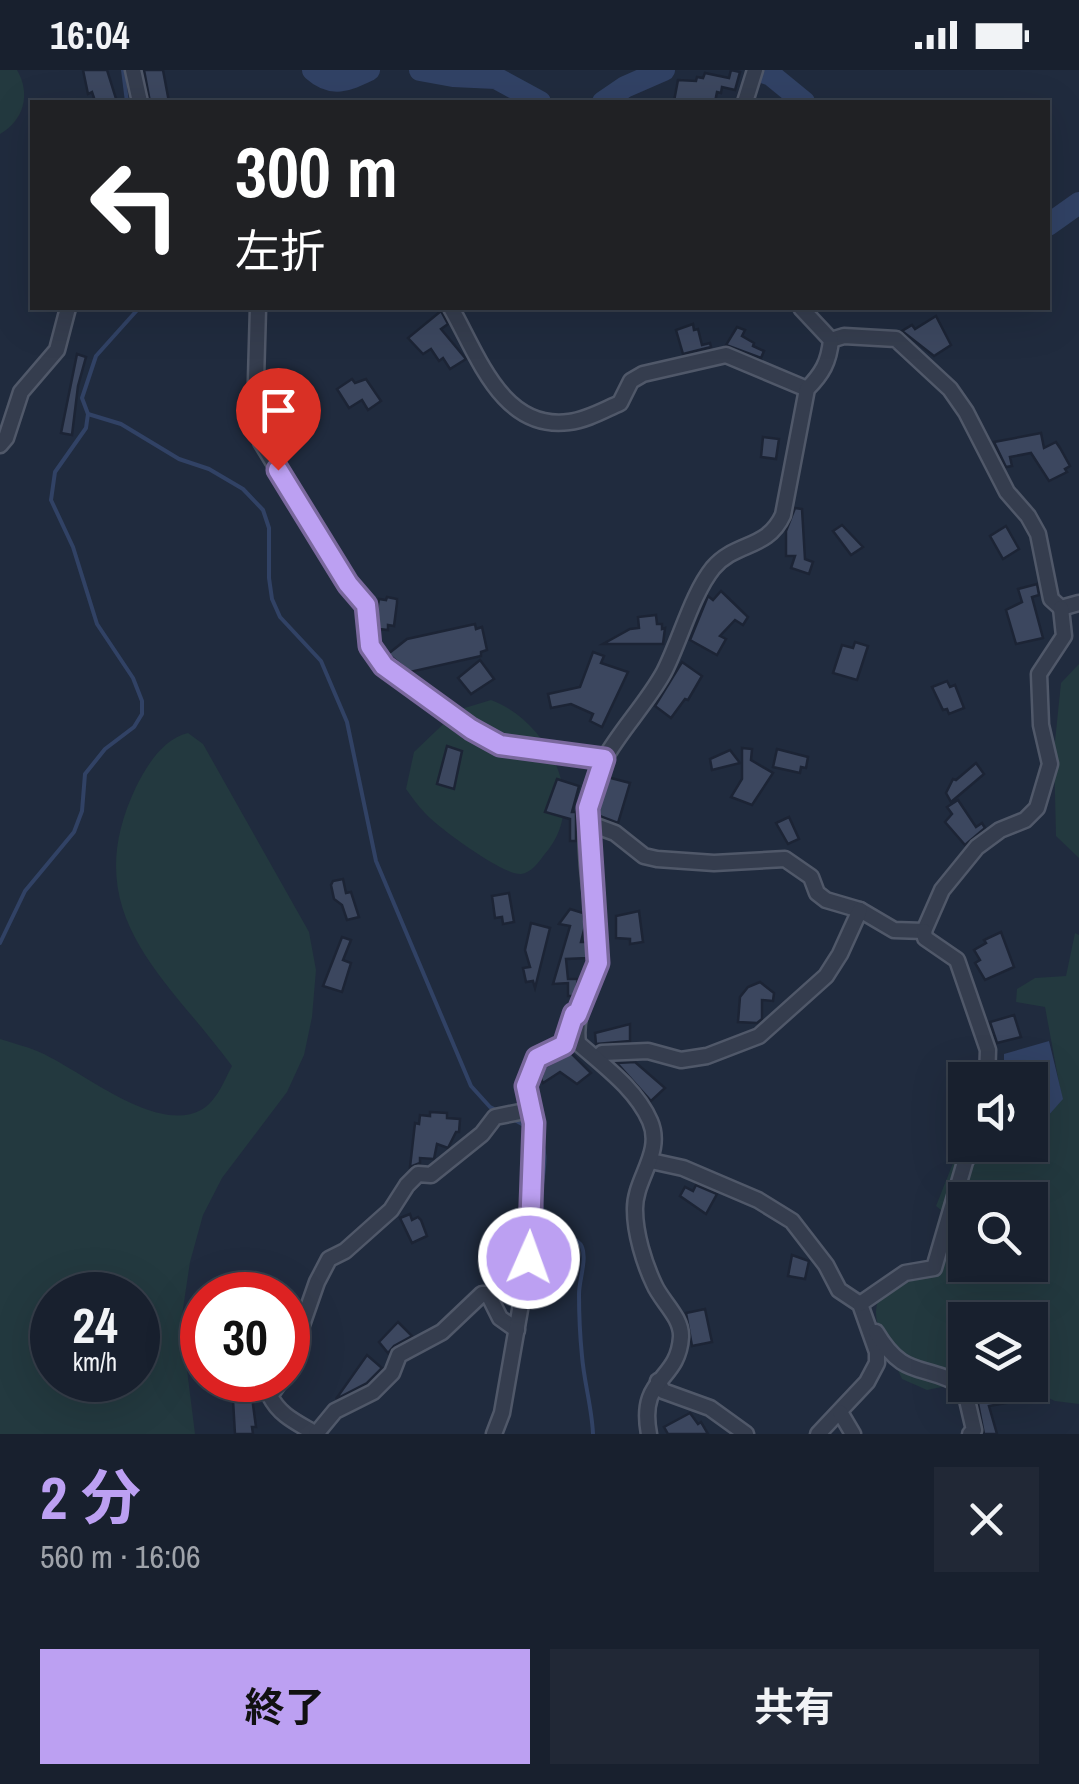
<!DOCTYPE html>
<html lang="ja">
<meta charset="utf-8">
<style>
body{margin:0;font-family:"Archivo Narrow","Noto Sans JP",sans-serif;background:#212836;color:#f1f3f6;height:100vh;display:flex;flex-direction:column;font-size:38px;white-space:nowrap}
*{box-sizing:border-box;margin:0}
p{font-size:32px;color:#9fa3aa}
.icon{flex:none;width:55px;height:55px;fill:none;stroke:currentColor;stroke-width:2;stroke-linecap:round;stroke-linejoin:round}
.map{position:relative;height:1364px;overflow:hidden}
.side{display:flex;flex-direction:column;background:#18202e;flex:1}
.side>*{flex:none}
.hud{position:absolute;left:30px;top:30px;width:1020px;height:210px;border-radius:0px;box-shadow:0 10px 40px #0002,0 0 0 2px #363e4a;background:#202124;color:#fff;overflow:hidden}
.buttons{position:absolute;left:948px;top:992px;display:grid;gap:20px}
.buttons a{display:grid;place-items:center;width:100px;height:100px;border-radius:0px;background:#18202e;box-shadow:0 10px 40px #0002,0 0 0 2px #363e4a;font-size:50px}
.speed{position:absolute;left:30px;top:1202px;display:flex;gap:20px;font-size:50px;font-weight:700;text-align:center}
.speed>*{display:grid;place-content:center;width:130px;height:130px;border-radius:50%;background:#18202e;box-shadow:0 10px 40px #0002,0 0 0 2px #363e4a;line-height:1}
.speed small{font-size:25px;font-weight:400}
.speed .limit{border:15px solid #d22;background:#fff;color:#111}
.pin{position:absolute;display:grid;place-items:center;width:85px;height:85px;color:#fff;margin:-102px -42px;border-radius:50% 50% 50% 0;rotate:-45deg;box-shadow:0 0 10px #0007}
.pin .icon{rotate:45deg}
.me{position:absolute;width:110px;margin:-55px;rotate:2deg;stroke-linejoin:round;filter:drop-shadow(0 0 8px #0008)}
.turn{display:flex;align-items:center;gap:35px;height:210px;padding:0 40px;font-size:45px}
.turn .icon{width:130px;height:130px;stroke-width:2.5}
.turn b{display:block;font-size:70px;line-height:85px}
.round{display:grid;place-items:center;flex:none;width:105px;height:105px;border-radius:0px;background:#212836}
.head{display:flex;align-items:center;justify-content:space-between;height:170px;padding:0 40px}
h1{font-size:60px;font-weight:700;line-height:75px;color:#bca0f2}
.primary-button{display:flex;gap:20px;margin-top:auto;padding:20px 40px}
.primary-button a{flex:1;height:115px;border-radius:0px;background:#bca0f2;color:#111;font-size:40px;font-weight:700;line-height:115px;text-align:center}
.primary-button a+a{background:#212836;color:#f1f3f6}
.status{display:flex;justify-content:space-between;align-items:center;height:70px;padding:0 50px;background:#18202e;direction:ltr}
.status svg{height:28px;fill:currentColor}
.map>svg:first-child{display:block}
</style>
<div class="status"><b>16:04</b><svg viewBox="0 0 49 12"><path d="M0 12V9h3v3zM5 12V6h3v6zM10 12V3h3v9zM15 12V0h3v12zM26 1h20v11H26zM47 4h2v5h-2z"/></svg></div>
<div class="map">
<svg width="1079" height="1364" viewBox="0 0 1079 1364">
<rect width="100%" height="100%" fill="#202b3e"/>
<g fill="#23393f" fill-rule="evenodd">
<path d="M0,0h17c14,24 7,50 -17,64z"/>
<polygon points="1079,594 1079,788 1056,766 1054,681 1061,613"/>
<path d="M491,630c57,21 100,103 53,155 -5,7 -13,18 -23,19 -17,2 -84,-47 -96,-61 -7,-7 -13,-16 -19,-24l8,-37 44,-42z"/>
<path d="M188,663l15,11 106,188 7,38 -4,47 -8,38 -17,37 -65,86 -19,37 -13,47 -9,60 14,112h-195v-395c12,4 25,7 37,12 42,17 118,84 164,59 16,-9 23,-29 31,-44 -68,-92 -156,-153 -96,-279 11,-22 27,-48 52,-54zM138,1225v85h-86v-85z"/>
<path d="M1075,863l4,2v469l-24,-3 -35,-16h10v-65h-65v62l-38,8 -25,-11c-8,-19 -27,-47 -26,-68 2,-32 45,-29 62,-44 12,-11 16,-30 19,-44l-21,-17 21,-53 10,-8h63v-33l18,4 14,-17 -17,-92 -29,-5 1,-13 18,-11 31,-2zM965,1130h65v65h-65z"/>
</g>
<polygon fill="#314265" points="1049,971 1063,1029 1048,1046 1030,1042 1030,1010 1004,1010 1004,984"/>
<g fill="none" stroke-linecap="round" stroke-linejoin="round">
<g stroke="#314265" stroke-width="4">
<polyline points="123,0 127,32"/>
<polyline points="88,344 121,354 179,389 209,399 243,419 263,440 269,458 269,508 272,529 280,547 321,591 347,652 376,791 471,1016 490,1037 500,1042"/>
<polyline points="0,873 25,821 74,762 82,741 85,704 105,679 134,657 142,644 142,631 133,608 97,554 73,477 51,430 55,402 86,358 88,344 82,328 96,286 139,238"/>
<polyline points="513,1049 531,1059"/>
<path d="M538,1066c15,22 -2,50 5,76 6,23 35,23 39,35 5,13 -3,33 -3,47 0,20 1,42 3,62 2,26 10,52 11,78"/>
</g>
<g stroke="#314265" stroke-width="22">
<path d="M313,0c20,18 35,10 56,0"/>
<polyline points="420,0 453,6 496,8 540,32"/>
<polyline points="757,0 771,5 804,32"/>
<polyline points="603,32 625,17 664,0"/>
<polyline points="1048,155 1079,133"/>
</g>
</g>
<g fill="#3c475f" stroke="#1c2435" stroke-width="2.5">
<polygon points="83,0 107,0 117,32 95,31 92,22 88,24"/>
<polygon points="144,0 163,0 169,32 150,32"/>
<polygon points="731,0 740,2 735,20 722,17 721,23 717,22 715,32 674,31 678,10 696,11 697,7 703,8 705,3 729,8"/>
<polygon points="441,241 448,254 441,259 466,289 450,299 443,288 439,291 431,279 423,284 408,268"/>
<polygon points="936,246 951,275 934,286 902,261 912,255 915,259"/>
<polygon points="693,254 694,260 698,259 702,275 710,273 711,277 683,284 676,260"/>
<polygon points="737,257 745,260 742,266 754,273 753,276 764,281 761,288 726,275"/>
<polygon points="77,284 86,287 78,316 72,365 61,363"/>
<polygon points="352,309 355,313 366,309 381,331 368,340 362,330 349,338 337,319"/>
<polygon points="1041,363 1044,378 1056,372 1060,378 1070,396 1065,399 1067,402 1049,411 1031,383 1010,387 1012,396 1006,397 994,372"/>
<polygon points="763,367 779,369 776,389 761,387"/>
<polygon points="795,438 802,439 805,489 813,492 809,504 791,498 795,486 786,486 786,461"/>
<polygon points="842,455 863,477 851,485 833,461"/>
<polygon points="1006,456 1019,479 1003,489 990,466"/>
<polygon points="1037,514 1039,525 1032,527 1043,568 1016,574 1006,540 1022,532 1018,519"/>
<polygon points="721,521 748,547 743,555 735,550 720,566 726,569 717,585 690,570 708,526 713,530"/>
<polygon points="387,527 397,529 397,533 394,556 388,555 388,560 379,559 377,540 379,529 386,530"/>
<polygon points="656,545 657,554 662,554 662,559 665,558 663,574 603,574 630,559 639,558 638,547"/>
<polygon points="475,554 476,559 482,557 487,580 481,582 481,586 410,602 388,584 407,569"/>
<polygon points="855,572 868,576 857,610 833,603 842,575 853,578"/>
<polygon points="593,582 604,586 601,593 628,602 602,657 590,651 593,644 571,634 551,638 548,624 580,617"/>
<polygon points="480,590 494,609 471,624 458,608"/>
<polygon points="682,592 702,606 688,630 685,629 671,648 655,636"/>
<polygon points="947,611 950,617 955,615 964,638 949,644 947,639 943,640 932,617"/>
<polygon points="447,676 462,681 454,719 437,714"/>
<polygon points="742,678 752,679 751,690 773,703 752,735 731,727 742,709"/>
<polygon points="777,679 808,687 806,698 801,697 800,703 773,697"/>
<polygon points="730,680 740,693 712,700 710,689"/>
<polygon points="976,693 984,704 951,732 946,723 953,709 956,710"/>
<polygon points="607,707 630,713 618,753 597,745"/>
<polygon points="557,709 579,716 572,742 576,742 576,771 570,771 570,749 545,742"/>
<polygon points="958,730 976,757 982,753 985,758 965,775 945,752 952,744 947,737"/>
<polygon points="789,747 799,769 788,774 776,753"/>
<polygon points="343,809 346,823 351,822 359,847 347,850 342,835 334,829 331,815 333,811"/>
<polygon points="509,823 514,852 503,854 502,847 495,848 492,826"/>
<polygon points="570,839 583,843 585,856 581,872 588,872 588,888 566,889 568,909 578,909 575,926 568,926 568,913 553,914 570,856 559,854"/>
<polygon points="639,841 643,872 630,874 630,869 616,868 616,846"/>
<polygon points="531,853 550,858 535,918 533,911 526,912 523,898 530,897 525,880"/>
<polygon points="1001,862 1014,897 985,910 975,893 980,890 974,880 986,873 984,870"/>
<polygon points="342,867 351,870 343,890 351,893 342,922 323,916"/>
<polygon points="760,912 774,923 773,931 762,930 762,949 757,953 738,952 740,927 748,917"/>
<polygon points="1014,945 1021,967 997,973 990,952"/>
<polygon points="630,954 630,971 596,974 595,963"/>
<polygon points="571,983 591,1003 577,1014 560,1002 543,1013 541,1009 545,997"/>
<polygon points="635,992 665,1018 651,1031 617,993"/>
<polygon points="430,1042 447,1043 447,1048 460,1049 459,1062 456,1062 448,1078 437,1074 434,1089 420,1088 420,1093 410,1097 415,1053 419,1054 420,1045 430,1046"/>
<polygon points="696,1115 717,1124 706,1144 680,1126 685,1117 693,1121"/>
<polygon points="410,1144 412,1150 418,1147 421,1150 427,1166 412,1173 400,1148"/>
<polygon points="792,1185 809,1191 805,1209 788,1206"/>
<polygon points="705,1239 712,1272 692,1276 686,1243"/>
<polygon points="398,1252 412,1266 394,1276 388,1283 379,1272"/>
<polygon points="367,1285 382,1298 367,1313 336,1329"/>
<polygon points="1003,1317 1006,1333 989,1336 997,1364 984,1364 976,1323"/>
<polygon points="252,1327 256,1357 252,1357 253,1364 235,1364 233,1330"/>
<polygon points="690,1343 698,1354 701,1352 708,1364 668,1364 664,1357"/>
</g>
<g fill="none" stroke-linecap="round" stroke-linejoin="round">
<g stroke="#505869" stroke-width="19">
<g id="minor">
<polyline points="133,0 140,32"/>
<polyline points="745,32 755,0"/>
<polyline points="258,238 255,345 261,372 348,514 366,535 370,576 384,596 471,659 500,675 604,689"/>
<path d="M451,238c27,47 51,123 118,114 18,-2 35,-12 51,-19l11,-22 12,-7 83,-19 81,34"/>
<polyline points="831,270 844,266 896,269 950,319 966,342 1007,422 1028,446 1038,464 1051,529 1061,538 1079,533"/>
<polyline points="0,375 6,368 21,322 57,280 68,238"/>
<polyline points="588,753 615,763 644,786 657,789 714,793 785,789 811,807 817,823 826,830 860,840 894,860 924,861 942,820 977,777 1000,760 1025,750 1037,738 1050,694 1041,655 1039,604 1064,566 1061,538"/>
<polyline points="924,861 925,868 957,890 988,980 987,1010"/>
<polyline points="598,988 602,983 648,981 681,990 707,986 759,966 826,906 840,884 860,840"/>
<polyline points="651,1091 683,1098 758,1130 792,1151 826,1195 839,1220 860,1234 877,1282 877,1293 867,1312 818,1364"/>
<polyline points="860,1234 905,1203 934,1198 965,1092 974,1075"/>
<path d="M876,1262c29,49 48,30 88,55l10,43 -4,4"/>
<polyline points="288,1295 317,1212 329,1189 345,1181 391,1140 407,1115 418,1104 431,1105 482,1064 495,1047 530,1040"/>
<path d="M281,1310l-11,16c10,20 28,27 46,38"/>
<polyline points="658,1311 663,1321 710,1338 746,1364"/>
<polyline points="840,1342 853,1364"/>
<polyline points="316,1364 335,1341 373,1322 392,1303 399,1285 442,1262 482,1224 488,1224 500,1248 517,1260"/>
<polyline points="494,1364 502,1343 529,1188 534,1053 527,1015 537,989 564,975 571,950"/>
<path d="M649,1364c-11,-58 29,-51 32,-97 1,-20 -20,-36 -27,-53 -10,-21 -19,-51 -19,-74 -1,-31 29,-57 15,-89 -14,-32 -46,-55 -72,-78 -5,-37 18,-54 21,-87 1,-18 -5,-36 -7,-53 -4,-29 -7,-63 -5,-92 5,-56 52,-93 77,-139 16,-31 28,-78 49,-104 23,-27 54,-18 70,-53l24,-126c15,-15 22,-27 24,-49l-30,-32"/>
</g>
</g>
<use href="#minor" stroke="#353d4e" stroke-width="14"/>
</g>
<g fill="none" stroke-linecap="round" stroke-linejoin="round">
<g stroke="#7a689d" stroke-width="25">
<polyline id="route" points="278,400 348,514 366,535 370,576 384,596 471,659 500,675 604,689 588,738 598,893 577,945 574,944 564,975 537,988 526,1016 534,1053 529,1188"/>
</g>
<use href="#route" stroke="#bca0f2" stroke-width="18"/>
</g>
</svg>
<div class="buttons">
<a><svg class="icon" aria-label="sound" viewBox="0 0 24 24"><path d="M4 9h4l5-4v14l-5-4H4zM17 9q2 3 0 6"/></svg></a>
<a><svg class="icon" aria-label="search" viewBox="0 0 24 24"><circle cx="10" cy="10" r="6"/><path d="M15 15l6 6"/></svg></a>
<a><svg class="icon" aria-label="layers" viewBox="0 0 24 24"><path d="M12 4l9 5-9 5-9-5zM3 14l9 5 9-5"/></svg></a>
</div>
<div class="speed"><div>24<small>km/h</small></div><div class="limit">30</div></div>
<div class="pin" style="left:278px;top:400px;background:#d93025"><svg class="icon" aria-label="arrive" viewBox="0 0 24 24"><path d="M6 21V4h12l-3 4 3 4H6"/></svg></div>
<svg class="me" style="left:529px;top:1188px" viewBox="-20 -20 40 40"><circle r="17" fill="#bca0f2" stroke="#fff" stroke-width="3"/><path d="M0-11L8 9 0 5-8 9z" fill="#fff"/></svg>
<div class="hud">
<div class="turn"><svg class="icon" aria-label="left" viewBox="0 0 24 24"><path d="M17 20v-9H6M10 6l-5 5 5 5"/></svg><div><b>300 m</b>左折</div></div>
</div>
</div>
<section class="side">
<div class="head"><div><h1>2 分</h1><p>560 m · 16:06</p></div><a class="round"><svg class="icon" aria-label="close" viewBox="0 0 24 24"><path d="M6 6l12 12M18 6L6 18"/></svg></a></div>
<div class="primary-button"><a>終了</a><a>共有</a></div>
</section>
